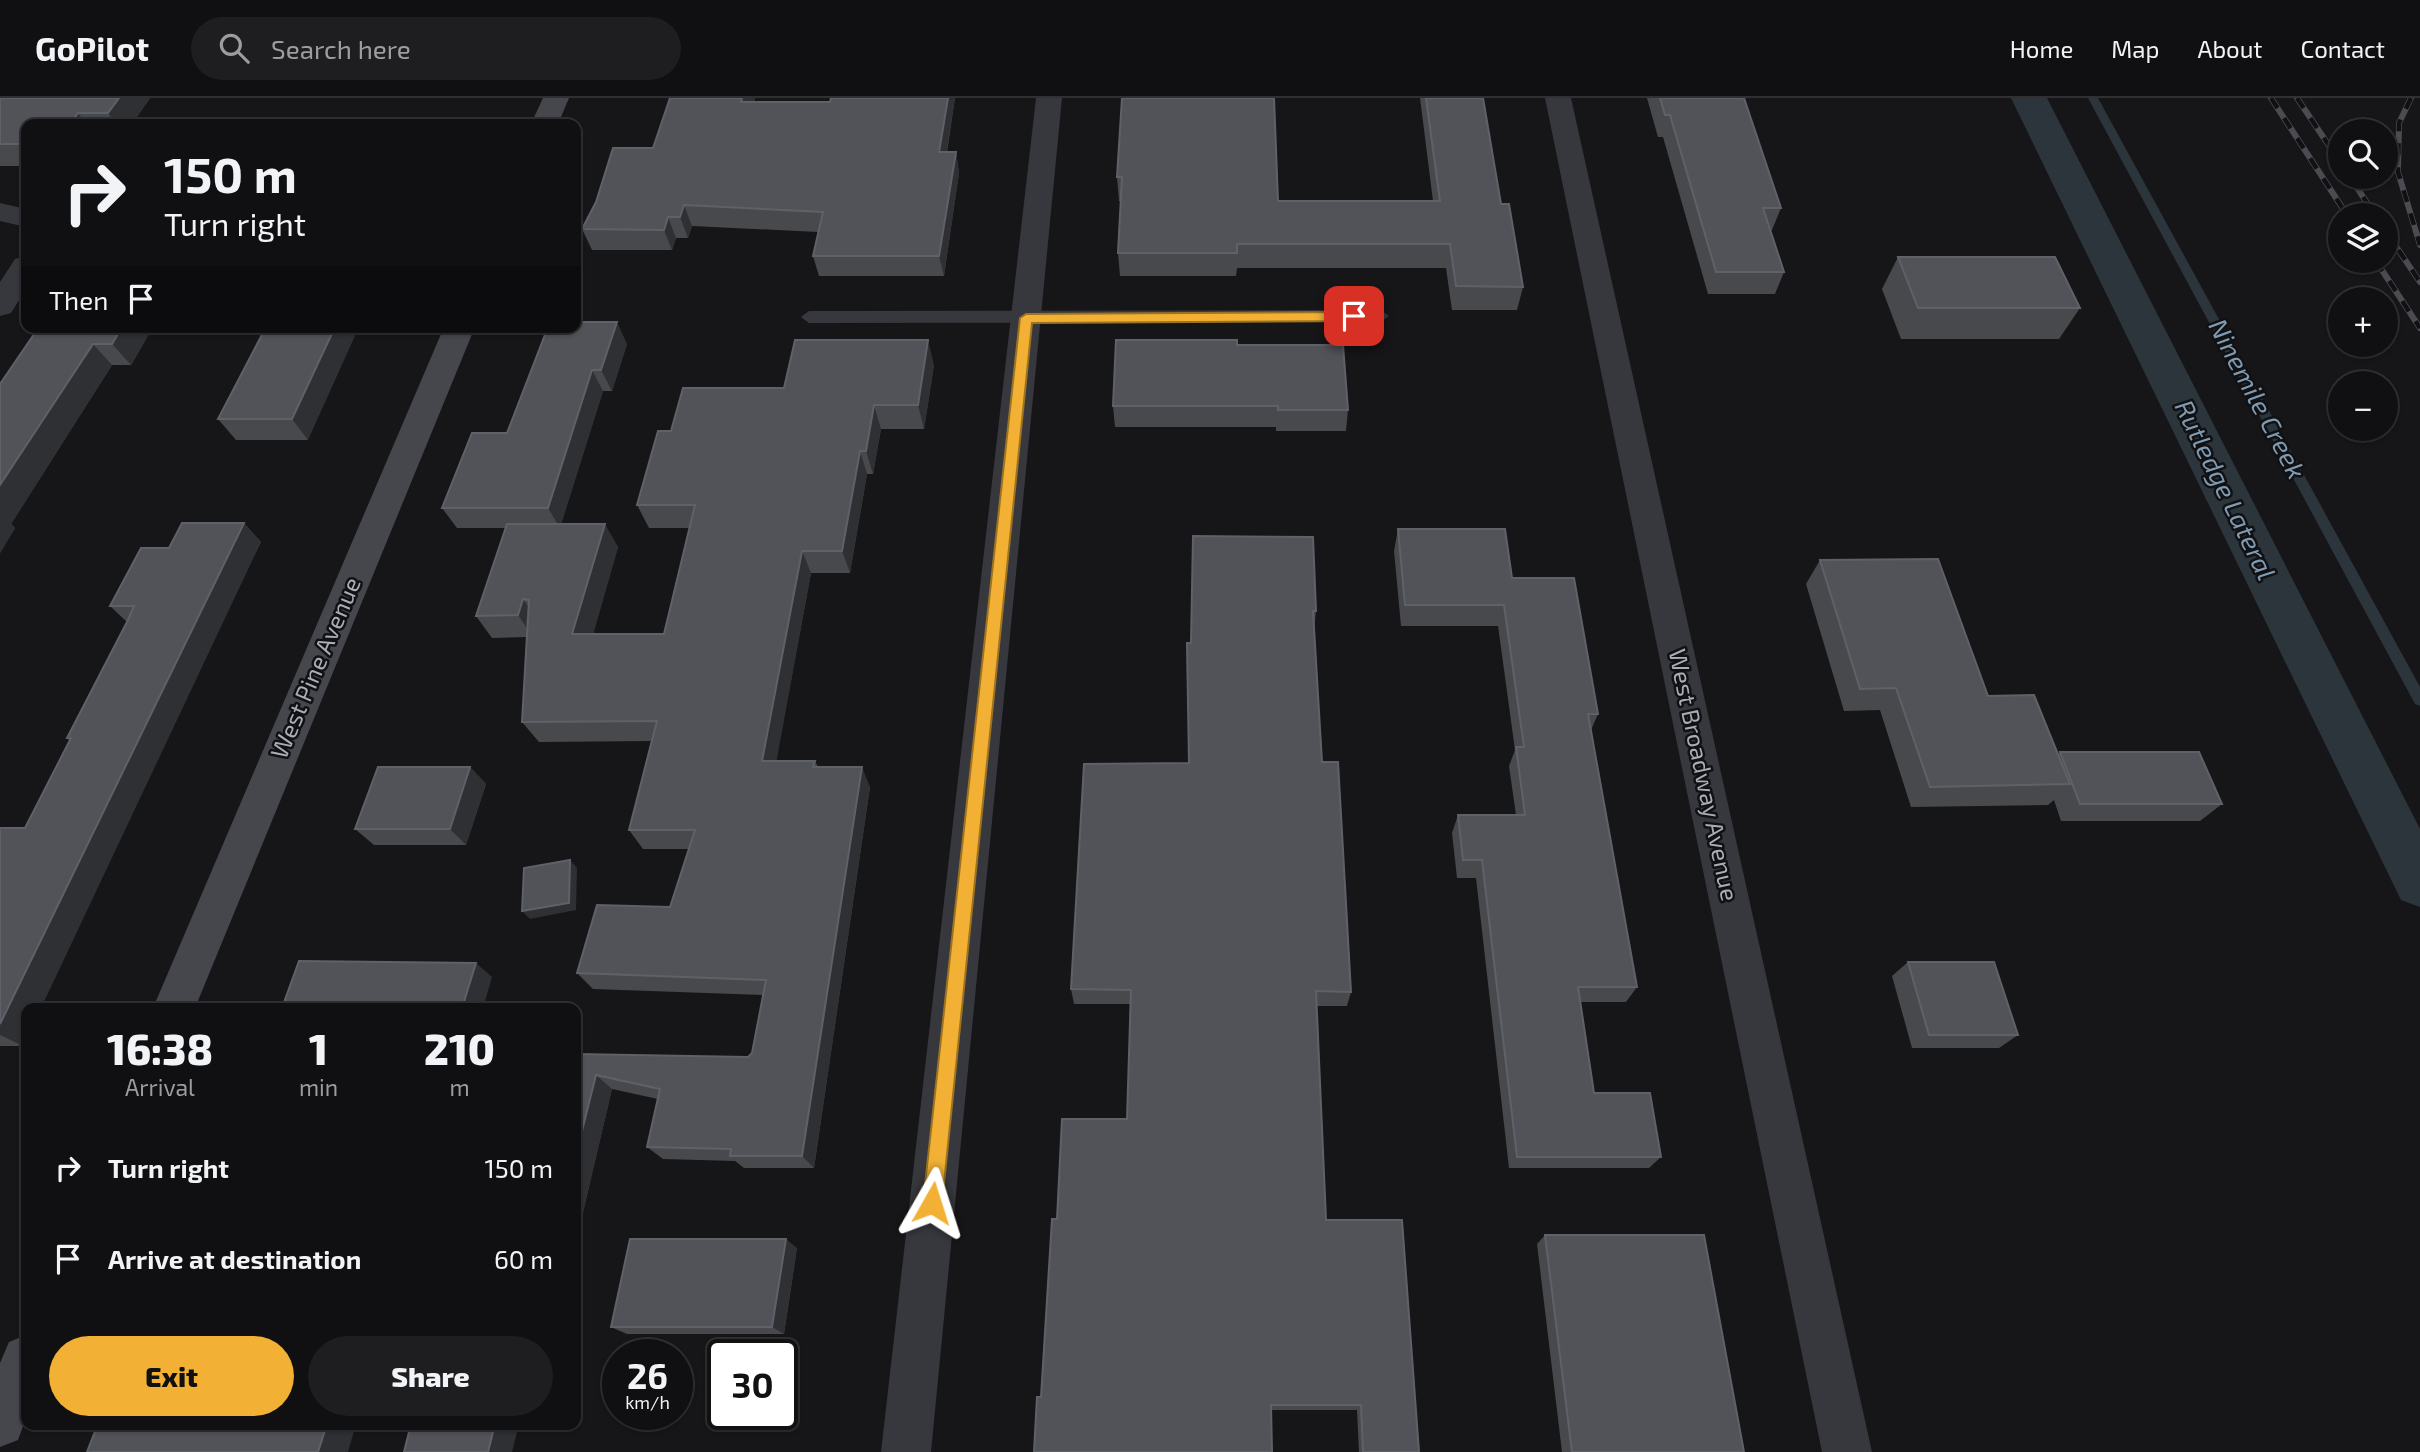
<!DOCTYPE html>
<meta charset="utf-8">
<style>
body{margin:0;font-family:"Exo 2",sans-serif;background:#1e1e20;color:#f1f3f6;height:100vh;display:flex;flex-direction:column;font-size:26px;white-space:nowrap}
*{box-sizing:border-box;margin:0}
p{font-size:23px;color:#9c9d9f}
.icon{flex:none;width:38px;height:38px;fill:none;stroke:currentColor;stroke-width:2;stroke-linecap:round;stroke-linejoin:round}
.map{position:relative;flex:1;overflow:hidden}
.drawer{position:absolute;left:21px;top:905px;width:560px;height:427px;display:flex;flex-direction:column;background:#101012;border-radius:14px;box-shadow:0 2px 5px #0004,0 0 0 2px #303032}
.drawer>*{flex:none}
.hud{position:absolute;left:21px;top:21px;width:560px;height:214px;border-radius:14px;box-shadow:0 2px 5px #0004,0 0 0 2px #303032;background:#101012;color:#f1f3f6;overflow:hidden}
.fabs{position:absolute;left:2328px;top:21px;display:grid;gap:14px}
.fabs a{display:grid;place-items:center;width:70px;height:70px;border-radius:50%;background:#101012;box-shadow:0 2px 5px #0004,0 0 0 2px #303032;font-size:35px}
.speed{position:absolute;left:602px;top:1241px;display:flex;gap:14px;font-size:35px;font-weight:700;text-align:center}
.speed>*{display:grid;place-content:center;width:91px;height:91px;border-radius:50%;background:#101012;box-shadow:0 2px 5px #0004,0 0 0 2px #303032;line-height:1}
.speed small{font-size:18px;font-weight:400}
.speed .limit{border:4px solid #111;border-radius:10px;background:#fff;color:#111}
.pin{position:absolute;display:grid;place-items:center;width:60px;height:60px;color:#fff;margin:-30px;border-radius:14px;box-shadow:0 4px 10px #0006}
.me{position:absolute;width:77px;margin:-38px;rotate:6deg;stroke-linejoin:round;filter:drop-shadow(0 0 5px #0008)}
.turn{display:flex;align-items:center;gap:24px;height:147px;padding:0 28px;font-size:32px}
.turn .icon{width:91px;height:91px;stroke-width:2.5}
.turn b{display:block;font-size:49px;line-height:60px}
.then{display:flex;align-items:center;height:66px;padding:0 28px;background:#0003;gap:14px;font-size:26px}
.eta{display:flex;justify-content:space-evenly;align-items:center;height:119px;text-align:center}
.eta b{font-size:42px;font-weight:800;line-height:49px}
.primary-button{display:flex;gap:14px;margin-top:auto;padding:14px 28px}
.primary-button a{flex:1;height:80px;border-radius:42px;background:#f2b134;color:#111;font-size:28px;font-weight:800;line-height:80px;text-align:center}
.primary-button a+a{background:#1e1e20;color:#f1f3f6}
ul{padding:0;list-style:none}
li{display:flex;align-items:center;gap:21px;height:91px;padding:0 28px}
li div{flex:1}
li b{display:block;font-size:26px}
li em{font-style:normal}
header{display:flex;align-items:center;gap:42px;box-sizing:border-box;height:98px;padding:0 35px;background:#101012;border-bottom:2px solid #303032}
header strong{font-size:33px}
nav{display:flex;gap:38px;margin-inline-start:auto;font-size:24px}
.search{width:490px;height:63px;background:#1e1e20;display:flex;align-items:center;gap:18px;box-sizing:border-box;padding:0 24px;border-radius:38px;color:#9c9d9f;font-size:26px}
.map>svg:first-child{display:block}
</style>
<header>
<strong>GoPilot</strong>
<div class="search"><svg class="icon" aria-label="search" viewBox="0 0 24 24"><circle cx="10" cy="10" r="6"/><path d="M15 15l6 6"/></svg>Search here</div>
<nav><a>Home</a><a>Map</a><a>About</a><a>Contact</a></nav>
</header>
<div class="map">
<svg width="2420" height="1354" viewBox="0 0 2420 1354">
<rect width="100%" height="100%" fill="#161618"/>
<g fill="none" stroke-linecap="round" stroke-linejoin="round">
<polygon fill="#2c353c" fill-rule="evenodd" points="2088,0 2098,0 2420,589 2420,608 2415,606"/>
<polygon fill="#2c353c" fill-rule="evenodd" points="2011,0 2047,0 2420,731 2420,809 2401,802"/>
<polygon fill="#37383d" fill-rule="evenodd" points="1381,212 1389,218 1381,224 809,225 801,219 809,213"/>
<g fill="#37383d" fill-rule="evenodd">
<polygon points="1036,0 1062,0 931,1354 881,1354"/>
<polygon points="1545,0 1571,0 1872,1354 1822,1354"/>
<polygon points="0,105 26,111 26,129 0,123"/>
<polygon points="26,158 26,191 11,215 0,218 0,184 15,161"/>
</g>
<g fill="#45474d" fill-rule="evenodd">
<polygon points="543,0 569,0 558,26 531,26"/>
<polygon points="444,229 475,229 195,910 153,910"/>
<polygon points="26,1237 26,1320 18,1342 0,1349 0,1265 9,1244"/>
</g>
<g stroke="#4a4c52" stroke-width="6">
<g id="rail">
<polyline points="2271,0 2347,117"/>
<polyline points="2297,0 2340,64"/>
<polyline points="2411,0 2399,25 2398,74 2420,147"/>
<polyline points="2350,79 2375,117"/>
<polyline points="2385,132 2420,184"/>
<polyline points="2376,163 2420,230"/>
</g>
</g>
<use href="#rail" stroke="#111113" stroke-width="4.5" stroke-dasharray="12" stroke-linecap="butt"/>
</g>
<g fill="#47494d">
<polygon points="0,0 150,0 132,26 26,26 26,68 0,68"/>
<polygon points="670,0 755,0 754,4 830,4 955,0 947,54 956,54 959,75 944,178 819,178 813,158 818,134 692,128 688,140 676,140 672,152 592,152 582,131 653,50"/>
<polygon points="1122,0 1278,103 1433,103 1420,0 1483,0 1501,106 1523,189 1517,212 1452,212 1446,170 1237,170 1236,178 1120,178 1118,155 1121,103 1119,103 1117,79"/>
<polygon points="1647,0 1744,0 1781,110 1772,132 1770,132 1784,174 1775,196 1708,196 1663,39 1658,39"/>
<polygon points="1898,159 2080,210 2059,241 1901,241 1882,191"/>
<polygon points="39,229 153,229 131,267 112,267 11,426 15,430 0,455 0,286"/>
<polygon points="266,229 308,342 236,342 218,321"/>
<polygon points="627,246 612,293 603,293 561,426 618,449 593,536 664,536 689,430 649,430 637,407 671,333 784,290 934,267 924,331 881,331 873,376 867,376 850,475 811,475 776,663 815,663 818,669 870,689 814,1070 744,1070 735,1063 663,1061 647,1049 658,1001 612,991 576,1144 576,956 748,959 752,955 763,897 593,891 577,875 670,809 689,751 643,751 629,732 651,643 539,644 522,624 527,539 492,540 476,518 506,430 457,430 442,410 507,335"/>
<polygon points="1237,247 1348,312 1346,333 1276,333 1276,329 1115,329 1113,308"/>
<polygon points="244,425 261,444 26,910 26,941 23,948 0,948 0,730 25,730 70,643 67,640 127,524 110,508 169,450"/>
<polygon points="1398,431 1512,480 1598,616 1591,632 1637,889 1626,904 1580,904 1594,995 1661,1059 1649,1070 1509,1070 1476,780 1457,780 1452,735 1458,717 1516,717 1509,668 1515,652 1498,528 1401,528 1394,453"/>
<polygon points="1313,439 1316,513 1314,533 1322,664 1351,894 1347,908 1316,908 1326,1122 1419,1354 1359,1354 1357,1312 1271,1312 1041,1299 1057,1121 1127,1021 1130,906 1074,906 1071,891 1189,665 1191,545"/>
<polygon points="1820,462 1988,598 2058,656 2060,654 2222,706 2200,723 2061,723 2054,702 2048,707 1911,709 1880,612 1844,613 1806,486"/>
<polygon points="470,669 486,686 466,747 374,747 355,731"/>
<polygon points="1908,864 2018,937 1999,950 1912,950 1892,878"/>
<polygon points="1545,1137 1744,1354 1562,1354 1537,1146"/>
<polygon points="797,1150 784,1236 627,1236 611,1229"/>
</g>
<g fill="#2f3033">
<polygon points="119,0 150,0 132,26 116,26 108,15"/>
<polygon points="742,0 755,0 748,25 741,4"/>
<polygon points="948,0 955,0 943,75 939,54"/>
<polygon points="78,15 86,26 70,26"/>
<polygon points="956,54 959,75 944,178 939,158"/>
<polygon points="684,107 692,128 688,140 680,119"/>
<polygon points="668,119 676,140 672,152 664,132"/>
<polygon points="617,224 627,246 612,293 601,272"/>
<polygon points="122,229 153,229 131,267 112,246"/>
<polygon points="335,229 359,229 308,342 292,321"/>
<polygon points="928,242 934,267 924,331 918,307"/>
<polygon points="93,246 112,267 11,426 15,430 0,455 0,387"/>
<polygon points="592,272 603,293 560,430 548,410"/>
<polygon points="874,307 881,331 873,376 866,353"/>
<polygon points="860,353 867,376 850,475 842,453"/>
<polygon points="244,425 261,444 41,910 26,910 26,941 23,948 0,937 0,926"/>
<polygon points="605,426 618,449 587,558 572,536"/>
<polygon points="802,453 811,475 773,682 762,663"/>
<polygon points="523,501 538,523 533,539 518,517"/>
<polygon points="470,669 486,686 466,747 450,731"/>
<polygon points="862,669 870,689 814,1070 802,1058"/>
<polygon points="570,762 577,770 576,812 530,821 522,813"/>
<polygon points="476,865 492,879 483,910 462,910"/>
<polygon points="596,977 612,991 576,1144 576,1057"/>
<polygon points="786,1141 797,1150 784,1236 772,1229"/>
<polygon points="327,1326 356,1326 348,1354 318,1354"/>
<polygon points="495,1326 519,1326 512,1354 488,1354"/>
</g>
<g fill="#525359" stroke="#5f6168" stroke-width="2">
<polygon points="0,0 119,0 108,15 78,15 70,26 26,26 26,46 0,46"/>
<polygon points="670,0 742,0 741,4 830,4 831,0 948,0 939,54 956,54 939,158 813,158 823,114 684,107 680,119 668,119 664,132 582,131 596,104 613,50 653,50"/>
<polygon points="1122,0 1274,0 1278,103 1440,103 1426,0 1483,0 1501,106 1509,106 1523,189 1456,188 1450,146 1237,146 1237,155 1118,155 1122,79 1117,79"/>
<polygon points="1660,0 1744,0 1781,110 1763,110 1784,174 1716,174 1670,17 1665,17"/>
<polygon points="1898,159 2055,159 2080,210 1918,210"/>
<polygon points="576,224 617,224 601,272 592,272 548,410 442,410 472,335 507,335 548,229 576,229"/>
<polygon points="39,229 122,229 112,246 93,246 0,387 0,286"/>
<polygon points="266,229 335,229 292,321 218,321"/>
<polygon points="795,242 928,242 918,307 874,307 866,353 860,353 842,453 802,453 762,663 815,663 813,669 862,669 802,1058 730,1058 731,1051 647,1049 660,991 596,977 576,1057 576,956 748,959 752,955 766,882 577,875 597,807 670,809 695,732 629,732 657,623 522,624 529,502 523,501 518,517 476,518 507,426 605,426 572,536 664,536 695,407 637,407 658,333 671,333 683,290 784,290"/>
<polygon points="1116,242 1237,242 1237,247 1343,247 1348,312 1278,312 1278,308 1113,308"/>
<polygon points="182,425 244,425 0,926 0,730 25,730 71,640 67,640 128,522 134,508 110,508 141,450 169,450"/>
<polygon points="1398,431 1505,431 1512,480 1574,480 1598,616 1588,616 1637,889 1578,889 1594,995 1650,995 1661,1059 1517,1059 1482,762 1463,762 1458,717 1525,717 1516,649 1524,649 1504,507 1405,507"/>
<polygon points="1193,438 1313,439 1316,513 1313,513 1322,664 1338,664 1351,894 1316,893 1326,1122 1402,1122 1419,1354 1363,1354 1361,1307 1271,1307 1272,1354 1034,1354 1037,1299 1041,1299 1052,1121 1057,1121 1062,1021 1127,1021 1131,892 1071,891 1084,666 1189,665 1187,545 1191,545"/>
<polygon points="1938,461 1988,598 2034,597 2070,686 1930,689 1896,590 1860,591 1820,462"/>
<polygon points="2060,654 2199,654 2222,706 2080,706"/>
<polygon points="378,669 470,669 450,731 355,731"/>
<polygon points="570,762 569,805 522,813 524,770"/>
<polygon points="299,863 476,865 462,910 282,910"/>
<polygon points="1908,864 1994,864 2018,937 1929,937"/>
<polygon points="1545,1137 1704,1137 1744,1354 1572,1354"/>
<polygon points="630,1141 786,1141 772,1229 611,1229"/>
<polygon points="98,1326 327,1326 318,1354 87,1354"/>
<polygon points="411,1326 495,1326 488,1354 404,1354"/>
</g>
<polygon fill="#f2b134" stroke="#9d7322" stroke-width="2" points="1354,214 1361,218 1354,223 1032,225 942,1105 939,1112 932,1115 926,1112 923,1105 1020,220 1026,216"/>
<g text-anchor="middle" stroke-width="5" stroke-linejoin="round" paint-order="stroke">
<g font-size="24" fill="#a8adb8" stroke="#111113">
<text transform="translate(316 570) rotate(-67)" y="8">West Pine Avenue</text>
<text transform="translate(1703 677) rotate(78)" y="8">West Broadway Avenue</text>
</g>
<g font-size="26" font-style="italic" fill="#7f9bb3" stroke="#111113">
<text transform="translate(2257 301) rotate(62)" y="9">Ninemile Creek</text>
<text transform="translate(2225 392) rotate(64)" y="9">Rutledge Lateral</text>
</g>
</g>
</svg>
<div class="fabs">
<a><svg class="icon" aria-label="search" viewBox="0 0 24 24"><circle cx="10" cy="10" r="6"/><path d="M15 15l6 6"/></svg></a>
<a><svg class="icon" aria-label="layers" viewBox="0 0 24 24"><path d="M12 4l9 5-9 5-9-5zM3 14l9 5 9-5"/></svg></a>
<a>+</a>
<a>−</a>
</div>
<div class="speed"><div>26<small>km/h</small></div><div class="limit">30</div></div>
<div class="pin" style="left:1354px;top:218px;background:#d93025"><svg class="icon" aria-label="arrive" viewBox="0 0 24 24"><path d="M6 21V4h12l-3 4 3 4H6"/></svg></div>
<svg class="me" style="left:932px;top:1105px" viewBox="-20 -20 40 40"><path d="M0-17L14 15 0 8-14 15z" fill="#f2b134" stroke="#fff" stroke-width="4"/></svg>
<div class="hud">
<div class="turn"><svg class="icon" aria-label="right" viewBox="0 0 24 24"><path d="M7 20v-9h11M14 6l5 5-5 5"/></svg><div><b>150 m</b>Turn right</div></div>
<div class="then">Then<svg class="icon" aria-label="arrive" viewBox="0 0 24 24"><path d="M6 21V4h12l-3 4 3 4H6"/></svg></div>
</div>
<section class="drawer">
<div class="eta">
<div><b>16:38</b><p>Arrival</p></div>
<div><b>1</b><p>min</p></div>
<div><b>210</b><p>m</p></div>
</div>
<ul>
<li><svg class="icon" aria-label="right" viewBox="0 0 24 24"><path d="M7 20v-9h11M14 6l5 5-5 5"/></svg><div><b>Turn right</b></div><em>150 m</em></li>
<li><svg class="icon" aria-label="arrive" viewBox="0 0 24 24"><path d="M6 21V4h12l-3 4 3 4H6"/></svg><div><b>Arrive at destination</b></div><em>60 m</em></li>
</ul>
<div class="primary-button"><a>Exit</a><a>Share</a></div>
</section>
</div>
